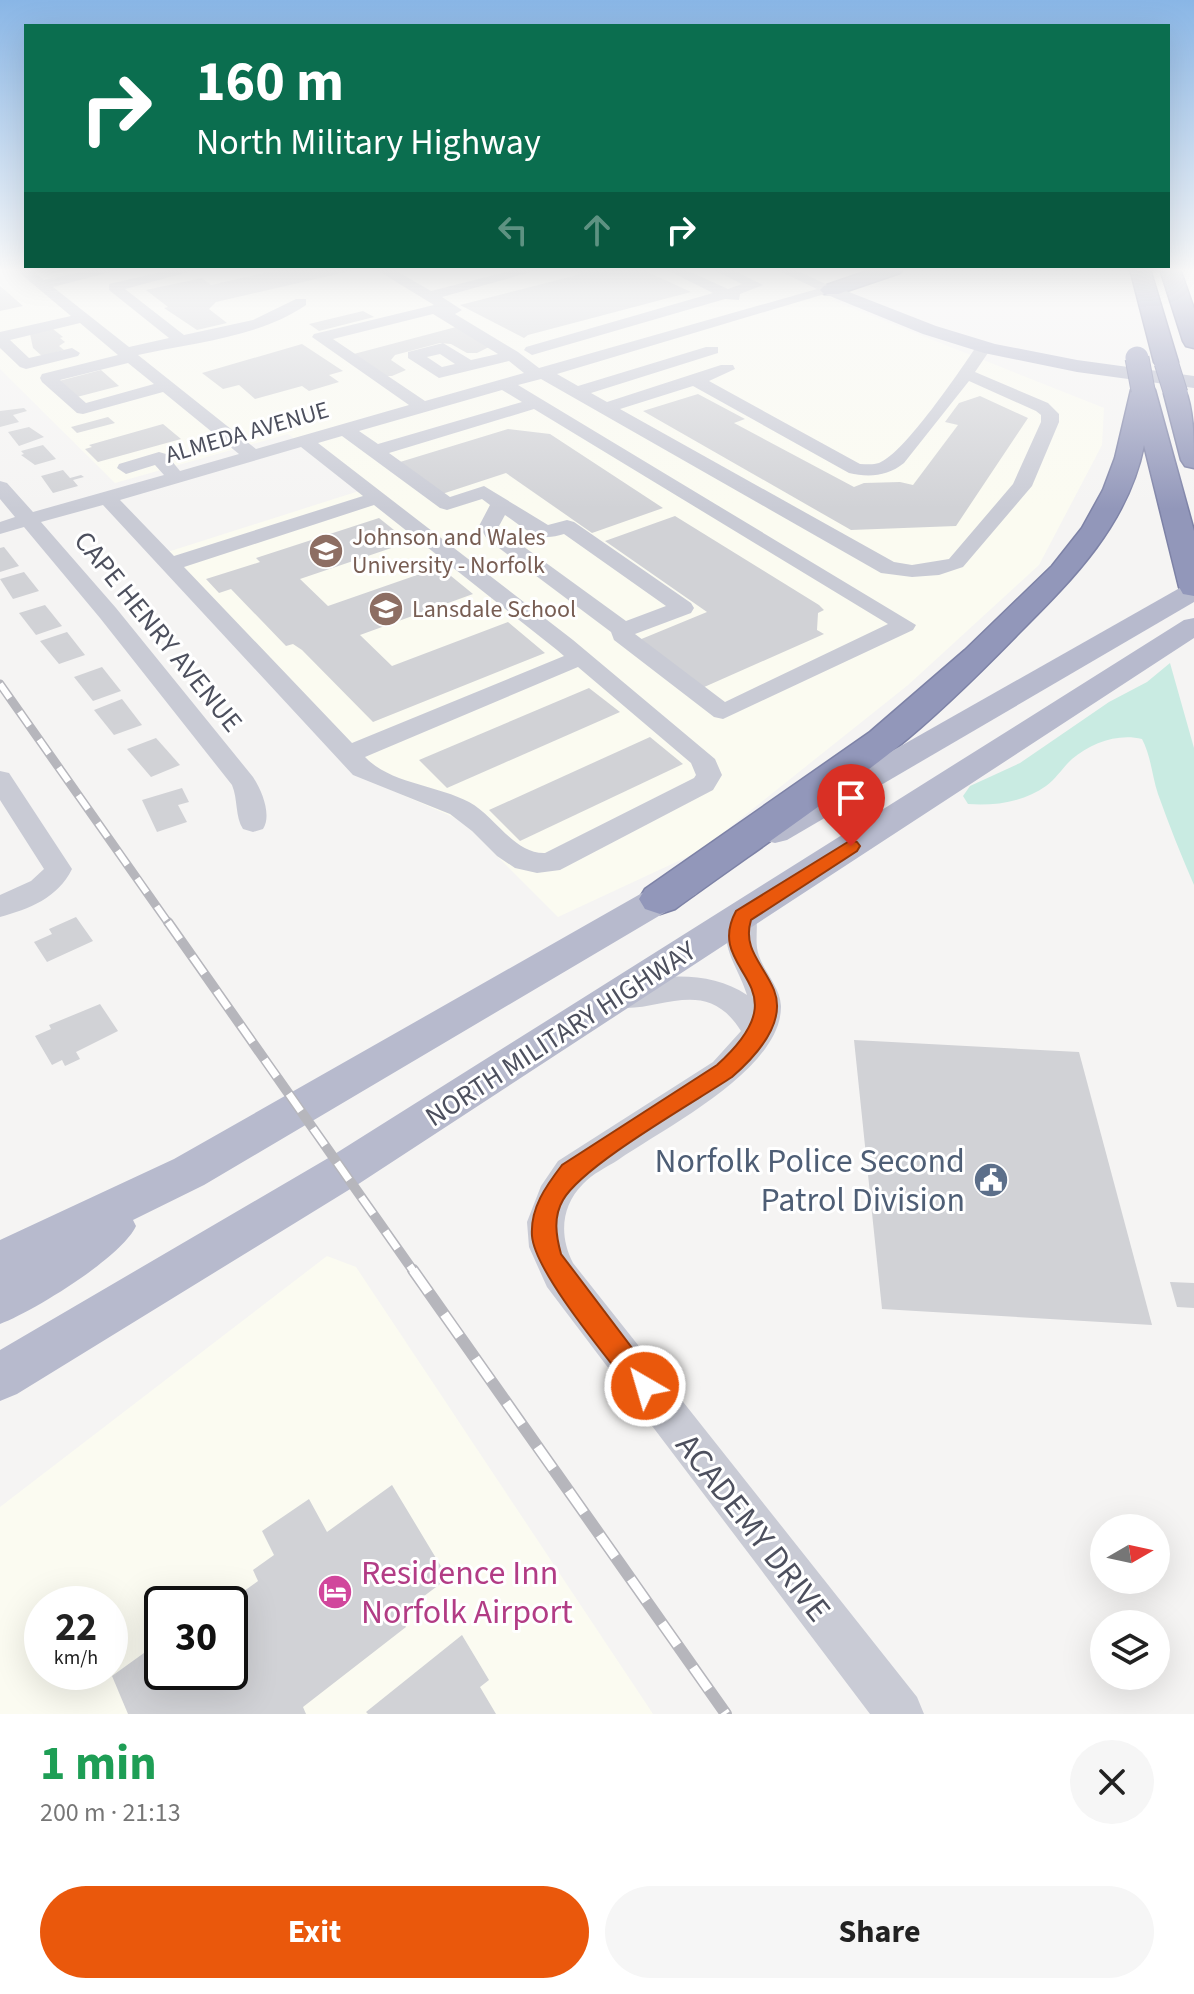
<!DOCTYPE html>
<meta charset="utf-8">
<style>
body{margin:0;font-family:"Source Sans 3",sans-serif;background:#f6f6f6;color:#222;height:100vh;display:flex;flex-direction:column;font-size:30px;white-space:nowrap}
*{box-sizing:border-box;margin:0}
p{font-size:26px;color:#767676}
.icon{flex:none;width:44px;height:44px;fill:none;stroke:currentColor;stroke-width:2;stroke-linecap:round;stroke-linejoin:round}
.map{position:relative;height:1714px;overflow:hidden}
.side{display:flex;flex-direction:column;background:#fff;flex:1}
.side>*{flex:none}
.banner{position:absolute;left:24px;top:24px;width:1146px;height:244px;border-radius:0px;box-shadow:0 8px 32px #0002;background:#0b6e4f;color:#fff;overflow:hidden}
.needle{width:52px;rotate:81deg}
.buttons{position:absolute;left:1090px;top:1514px;display:grid;gap:16px}
.buttons a{display:grid;place-items:center;width:80px;height:80px;border-radius:50%;background:#fff;box-shadow:0 8px 32px #0002;font-size:40px}
.speed{position:absolute;left:24px;top:1586px;display:flex;gap:16px;font-size:40px;font-weight:700;text-align:center}
.speed>*{display:grid;place-content:center;width:104px;height:104px;border-radius:50%;background:#fff;box-shadow:0 8px 32px #0002;line-height:1}
.speed small{font-size:20px;font-weight:400}
.speed .limit{border:4px solid #111;border-radius:12px;background:#fff;color:#111}
.pin{position:absolute;display:grid;place-items:center;width:68px;height:68px;color:#fff;margin:-82px -34px;border-radius:50% 50% 50% 0;rotate:-45deg;box-shadow:0 0 8px #0007}
.pin .icon{rotate:45deg}
.me{position:absolute;width:88px;margin:-44px;rotate:322deg;stroke-linejoin:round;filter:drop-shadow(0 0 6px #0008)}
.turn{display:flex;align-items:center;gap:28px;height:168px;padding:0 40px;font-size:36px}
.turn .icon{width:104px;height:104px;stroke-width:2.5}
.turn b{display:block;font-size:56px;line-height:68px}
.lanes{display:flex;align-items:center;height:76px;padding:0 40px;background:#0003;justify-content:center;gap:40px;direction:ltr}
.lanes .off{opacity:.35}
.round{display:grid;place-items:center;flex:none;width:84px;height:84px;border-radius:42px;background:#f6f6f6}
.headline{display:flex;align-items:center;justify-content:space-between;height:136px;padding:0 40px}
h1{font-size:48px;font-weight:700;line-height:60px;color:#1e9e55}
.cta{display:flex;gap:16px;margin-top:auto;padding:16px 40px}
.cta a{flex:1;height:92px;border-radius:48px;background:#ea580c;color:#fff;font-size:32px;font-weight:700;line-height:92px;text-align:center}
.cta a+a{background:#f6f6f6;color:#222}
.map>svg:first-child{display:block}
</style>
<div class="map">
<svg width="1194" height="1714" viewBox="0 0 1194 1714">
<rect width="100%" height="100%" fill="#f5f4f3"/>
<g fill="#fbfbf1" fill-rule="evenodd">
<polygon points="0,269 919,269 832,300 1104,408 1102,445 1039,565 908,685 700,851 558,917 462,821 357,775 155,556 359,491 288,434 115,483 0,369"/>
<path d="M327,1256l29,11 297,447h-653v-207zM42,1604h68v68h-68zM162,1604h68v68h-68z"/>
</g>
<path fill="#c9ebe2" d="M1170,663l24,85v137c-13,-30 -25,-60 -36,-91 -6,-18 -7,-38 -16,-55 -24,-6 -51,4 -70,20 -9,8 -16,20 -26,27 -22,16 -52,20 -78,18l-5,-8 7,-10 50,-23 89,-61 38,-20z"/>
<g fill="#d1d2d6">
<polygon points="281,269 355,270 216,302 209,309 227,323 197,330 164,308 168,307 146,290 202,278 211,285"/>
<polygon points="570,269 641,269 691,292 528,335 524,338 460,305 581,274"/>
<polygon points="0,286 23,306 0,311"/>
<polygon points="363,311 374,317 319,331 309,324"/>
<polygon points="456,327 489,347 477,353 467,353 451,344 440,343 395,355 391,360 406,370 392,376 385,376 350,355"/>
<polygon points="53,329 63,337 60,338 65,342 59,346 64,350 42,356 33,348 30,334"/>
<polygon points="302,344 343,371 329,375 339,382 309,391 302,386 255,399 239,385 223,389 202,373"/>
<polygon points="101,370 119,386 77,397 59,381"/>
<polygon points="698,394 745,419 734,423 854,487 864,483 900,482 913,485 958,425 945,422 959,403 980,396 1028,418 956,526 851,530 643,411"/>
<polygon points="24,408 27,411 13,415 19,422 0,427 0,411"/>
<polygon points="108,417 115,423 77,433 71,427"/>
<polygon points="163,424 181,439 98,462 85,449 92,447 89,445"/>
<polygon points="29,427 44,437 19,446 8,432"/>
<polygon points="508,429 550,434 663,508 592,533 506,473 442,494 400,462"/>
<polygon points="43,445 56,459 35,465 21,455 24,454 21,451"/>
<polygon points="63,470 70,478 81,475 84,477 73,480 78,486 53,493 41,476"/>
<polygon points="675,516 819,605 824,610 818,613 817,630 824,634 702,688 639,640 707,612 605,541"/>
<polygon points="379,518 409,542 300,579 328,606 440,567 473,594 360,635 392,666 508,622 545,653 373,722 302,650 293,644 286,646 231,589 219,593 206,579 260,562 256,558"/>
<polygon points="4,547 19,566 0,572 0,548"/>
<polygon points="24,572 39,591 13,599 0,579"/>
<polygon points="45,605 62,626 36,635 19,613"/>
<polygon points="67,632 85,655 59,664 40,641"/>
<polygon points="102,667 121,691 93,701 74,677"/>
<polygon points="589,688 620,712 447,788 419,760"/>
<polygon points="122,699 142,725 114,735 94,710"/>
<polygon points="650,737 683,764 520,841 489,810"/>
<polygon points="156,738 180,765 151,777 127,749"/>
<polygon points="182,788 189,802 178,805 187,822 157,832 142,800"/>
<polygon points="76,917 93,941 47,962 34,942 52,934 49,929"/>
<polygon points="100,1004 118,1031 76,1052 80,1059 65,1066 62,1060 52,1065 35,1036 51,1029 49,1025"/>
<polygon points="854,1040 1079,1052 1152,1325 882,1309"/>
<polygon points="1170,1282 1194,1283 1194,1308 1177,1307"/>
<polygon points="392,1485 448,1578 399,1615 406,1627 303,1707 306,1714 128,1714 112,1676 162,1640 162,1672 230,1672 230,1604 226,1604 258,1581 253,1570 274,1555 262,1531 309,1499 327,1532"/>
<polygon points="462,1635 489,1680 480,1687 496,1714 368,1714 366,1712"/>
</g>
<g fill="none" stroke-linecap="round" stroke-linejoin="round">
<g stroke="#7d82a6" stroke-width="3">
<g id="highway">
<polygon points="873,269 903,269 900,273 838,294 824,294 820,290 824,286"/>
<polygon points="1130,269 1150,269 1178,362 1174,367 1158,367 1154,362"/>
<polygon points="1160,269 1180,269 1194,309 1194,348 1186,346 1183,341"/>
<path d="M1143,383l9,2 3,5 39,141v65l-11,-2 -4,-7 -35,-142c-16,79 -70,133 -125,188 -39,40 -80,81 -124,116 -71,56 -147,107 -220,160l-15,5 -15,-5 -6,-10 6,-10 225,-157 95,-82 87,-84 30,-38 21,-38 12,-32 16,-68 3,-5z"/>
<path d="M1176,387l9,2c9,22 9,54 9,79l-9,-2 -4,-6 -17,-66 3,-5z"/>
</g>
</g>
<g fill="#c9cbd5" fill-rule="evenodd">
<path d="M15,269h16l13,11 51,-11h27l-69,18 76,60 40,-9 -60,-48v-6l65,-15h26l-75,20 59,46 69,-15 43,-21h10v6c-48,33 -112,37 -168,50l118,94 153,-44 -97,-68 2,-3 120,-29 -59,-36h18l38,22 87,-22h24l-100,28 20,13 -7,4 63,38 21,16 278,-79 -42,-20h19l44,21 -281,84 21,12 128,-39h12v6l-127,40 16,9 114,-37h12l2,4 -26,12 151,83c6,0 13,1 19,-1 26,-10 82,-94 99,-119l6,-2 8,5 -17,25 73,31 11,11v8l-27,64 -69,81 -24,8 -27,2 -31,-4 -340,-194 -23,6 398,240 -3,5 -190,89 -9,-2 -100,-77 -3,-8 -124,-93 -8,-13 11,-21 -8,-6 -35,11 -7,-2 -98,-72 -24,7 255,197 142,119 7,16 -9,15 -153,80 -23,3 -22,-5 -18,-12 -25,-25 -22,-17 -97,-39 -250,-270 -62,17 75,86 137,169c9,14 19,38 10,52l-10,3 -10,-3c-8,-12 -5,-30 -11,-44l-132,-167 -76,-91 -24,7v-12l15,-5 -15,-18v-18l7,2 26,29 131,-37 -9,-10 -29,9 -9,-6 2,-4 40,-12 7,2 14,17 59,-17 -76,-62 -80,22 -6,-1 -35,-31 -2,-4 2,-4 76,-19 -38,-32 -70,17 19,18 43,-10 8,5 -2,3 -52,13 -6,-2 -20,-19v-16l71,-16zM433,314l65,40 -27,6 -28,-17 -35,9v6l31,20 70,-17 15,12 -99,28 -92,-62zM440,354l15,10 -13,3 -15,-10zM128,363l26,21 -68,19 -26,-23zM969,381l67,30 5,4v7l-28,62 -64,75 -37,6 -18,-3 -274,-153 73,-23 156,87c20,5 39,3 55,-10zM502,390l20,12 -144,42 -19,-13zM534,409l354,215 -163,78 -90,-68 56,-21 3,-5 -3,-5 -117,-81 -7,-2 -19,5 -64,-39 -34,11 -61,-44zM301,447l62,49 -189,60 -54,-56zM374,505l183,145 7,6 -212,87 -168,-176zM505,515c23,15 31,28 59,19l102,72 -40,15 -124,-90 -3,-5zM578,667l113,96 5,12 -2,3 -149,75c-31,1 -50,-37 -76,-51 -32,-17 -78,-18 -104,-45z"/>
<polygon points="665,269 684,269 728,289 742,284 712,269 731,269 763,285 740,294 739,300 725,299 532,355 524,350 526,347 713,293"/>
<path d="M0,771l9,2 63,96c-14,29 -43,40 -72,48v-22l31,-14 13,-12 -44,-69z"/>
<path d="M743,905l10,4c8,13 0,31 6,47 6,17 21,31 22,50 1,63 -115,121 -163,154 -11,7 -26,14 -35,24 -22,22 -24,52 -10,79l344,434 7,17h-54l-323,-427 -18,-40 -2,-25 14,-36 17,-25 155,-99 28,-31c-38,-61 -89,-11 -134,-26l-5,-8 5,-8c44,-14 100,-21 140,6 -9,-30 -33,-54 -14,-86z"/>
</g>
<g fill="#b7bacd" fill-rule="evenodd">
<polygon points="831,285 936,326 995,344 1077,360 1194,376 1194,388 1077,372 984,353 923,334 825,294 822,290"/>
<polygon points="1194,583 1194,602 787,840 775,843 763,840 758,832 763,824 1185,585"/>
<polygon points="1194,618 1194,638 360,1183 17,1394 0,1401 0,1350 330,1157 1184,620"/>
<path d="M684,873l12,3 5,9 -5,9 -492,291 -71,35 3,6c-14,31 -102,85 -136,98v-84l174,-81 498,-283z"/>
</g>
<use href="#highway" fill="#9297ba" fill-rule="evenodd"/>
<g stroke="#b6b6bc" stroke-width="9">
<polyline id="rail-far2" points="0,684 169,924"/>
</g>
<g stroke="#b6b6bc" stroke-width="10">
<polyline id="rail-far1" points="168,922 414,1272"/>
</g>
<g stroke="#b6b6bc" stroke-width="12">
<polyline id="rail" points="413,1270 726,1714"/>
</g>
<use href="#rail-far2" stroke="#fff" stroke-width="6" stroke-dasharray="17" stroke-linecap="butt"/>
<use href="#rail-far1" stroke="#fff" stroke-width="7" stroke-dasharray="21" stroke-linecap="butt"/>
<use href="#rail" stroke="#fff" stroke-width="9" stroke-dasharray="27" stroke-linecap="butt"/>
<g stroke="#7d82a6" stroke-width="25" stroke-linecap="butt">
<g id="highway-bridge">
<polyline points="1137,358 1143,390"/>
<polyline points="1166,362 1176,394"/>
</g>
</g>
<use href="#highway-bridge" stroke="#9297ba" stroke-width="23"/>
</g>
<linearGradient id="sky" x2="0" y2="1"><stop stop-color="#89b6e6"/><stop offset="0.53" stop-color="#fafafa"/><stop offset="1" stop-color="#fafafa" stop-opacity="0"/></linearGradient>
<rect width="1194" height="509" fill="url(#sky)"/>
<path fill="#ea580c" stroke="#983908" stroke-width="2" d="M851,840l6,2 3,4 -3,5 -106,69c-9,29 13,45 23,70 13,33 -19,67 -42,87 -39,26 -149,88 -169,123 -10,17 -7,36 -2,54l93,123 4,9 -4,9 -9,4 -9,-4c-25,-33 -101,-122 -104,-159 -2,-28 14,-50 30,-71l155,-100c91,-82 -15,-91 19,-154z"/>
<defs>
<g id="school-disc" transform="scale(1.8)"><circle r="9.5" fill="#8d6e63" stroke="#fff"/><path d="M0-5L7-2L0 1L-7-2ZM-4 1L0 2.5L4 1V4Q0 6-4 4Z" fill="#fff"/></g>
<g id="civic-disc" transform="scale(1.8)"><circle r="9.5" fill="#5c6f8a" stroke="#fff"/><path d="M-.6-6.5H3V-4.5H.6V-3L4-1V1h2V6H-6V1h2V-1L-.6-3ZM-1.2 2.5V6h2.4V2.5Z" fill="#fff"/></g>
<g id="hotel-disc" transform="scale(1.8)"><circle r="9.5" fill="#d1479c" stroke="#fff"/><path d="M-6-4.5h1.5V1H6V5H4.5V3h-9V5H-6ZM-4 0a1.8 1.8 0 1 1 3.6 0ZM.5 0V-2.5h3Q6-2.5 6 0Z" fill="#fff"/></g>
</defs>
<g fill-rule="evenodd">
<use href="#school-disc" x="326" y="551"/>
<use href="#school-disc" x="386" y="609"/>
<use href="#civic-disc" x="991" y="1180"/>
<use href="#hotel-disc" x="335" y="1592"/>
</g>
<g text-anchor="middle" stroke-width="6" stroke-linejoin="round" paint-order="stroke">
<g font-size="24" fill="#4d505e" stroke="#fff">
<text transform="translate(247 432) rotate(-16)" y="8">ALMEDA AVENUE</text>
</g>
<g font-size="24" fill="#785e54" stroke="#fff" text-anchor="start">
<text x="352" y="545">Johnson and Wales<tspan x="352" dy="28">University - Norfolk</tspan></text>
<text x="412" y="617">Lansdale School</text>
</g>
<g font-size="28" fill="#4d505e" stroke="#fff">
<text transform="translate(159 631) rotate(51)" y="10">CAPE HENRY AVENUE</text>
<text transform="translate(560 1033) rotate(-33)" y="10">NORTH MILITARY HIGHWAY</text>
</g>
<g font-size="34" fill="#4e5e75" stroke="#fff" text-anchor="end">
<text x="965" y="1172">Norfolk Police Second<tspan x="965" dy="39">Patrol Division</tspan></text>
</g>
<g font-size="34" fill="#4d505e" stroke="#fff">
<text transform="translate(754 1527) rotate(52)" y="12">ACADEMY DRIVE</text>
</g>
<g font-size="34" fill="#b23c85" stroke="#fff" text-anchor="start">
<text x="361" y="1584">Residence Inn<tspan x="361" dy="39">Norfolk Airport</tspan></text>
</g>
</g>
</svg>
<div class="buttons">
<a><svg class="needle" viewBox="-14 -14 28 28"><path d="M0-13l5 13h-10z" fill="#e53935"/><path d="M0 13l5-13h-10z" fill="#767676"/></svg></a>
<a><svg class="icon" aria-label="layers" viewBox="0 0 24 24"><path d="M12 4l9 5-9 5-9-5zM3 14l9 5 9-5"/></svg></a>
</div>
<div class="speed"><div>22<small>km/h</small></div><div class="limit">30</div></div>
<div class="pin" style="left:851px;top:846px;background:#d93025"><svg class="icon" aria-label="arrive" viewBox="0 0 24 24"><path d="M6 21V4h12l-3 4 3 4H6"/></svg></div>
<svg class="me" style="left:645px;top:1386px" viewBox="-20 -20 40 40"><circle r="17" fill="#ea580c" stroke="#fff" stroke-width="3"/><path d="M0-11L8 9 0 5-8 9z" fill="#fff"/></svg>
<div class="banner">
<div class="turn"><svg class="icon" aria-label="right" viewBox="0 0 24 24"><path d="M7 20v-9h11M14 6l5 5-5 5"/></svg><div><b>160 m</b>North Military Highway</div></div>
<div class="lanes"><svg class="icon off" aria-label="left" viewBox="0 0 24 24"><path d="M17 20v-9H6M10 6l-5 5 5 5"/></svg><svg class="icon off" aria-label="ahead" viewBox="0 0 24 24"><path d="M12 20V5M6 11l6-6 6 6"/></svg><svg class="icon" aria-label="right" viewBox="0 0 24 24"><path d="M7 20v-9h11M14 6l5 5-5 5"/></svg></div>
</div>
</div>
<section class="side">
<div class="headline"><div><h1>1 min</h1><p>200 m · 21:13</p></div><a class="round"><svg class="icon" aria-label="close" viewBox="0 0 24 24"><path d="M6 6l12 12M18 6L6 18"/></svg></a></div>
<div class="cta"><a>Exit</a><a>Share</a></div>
</section>
